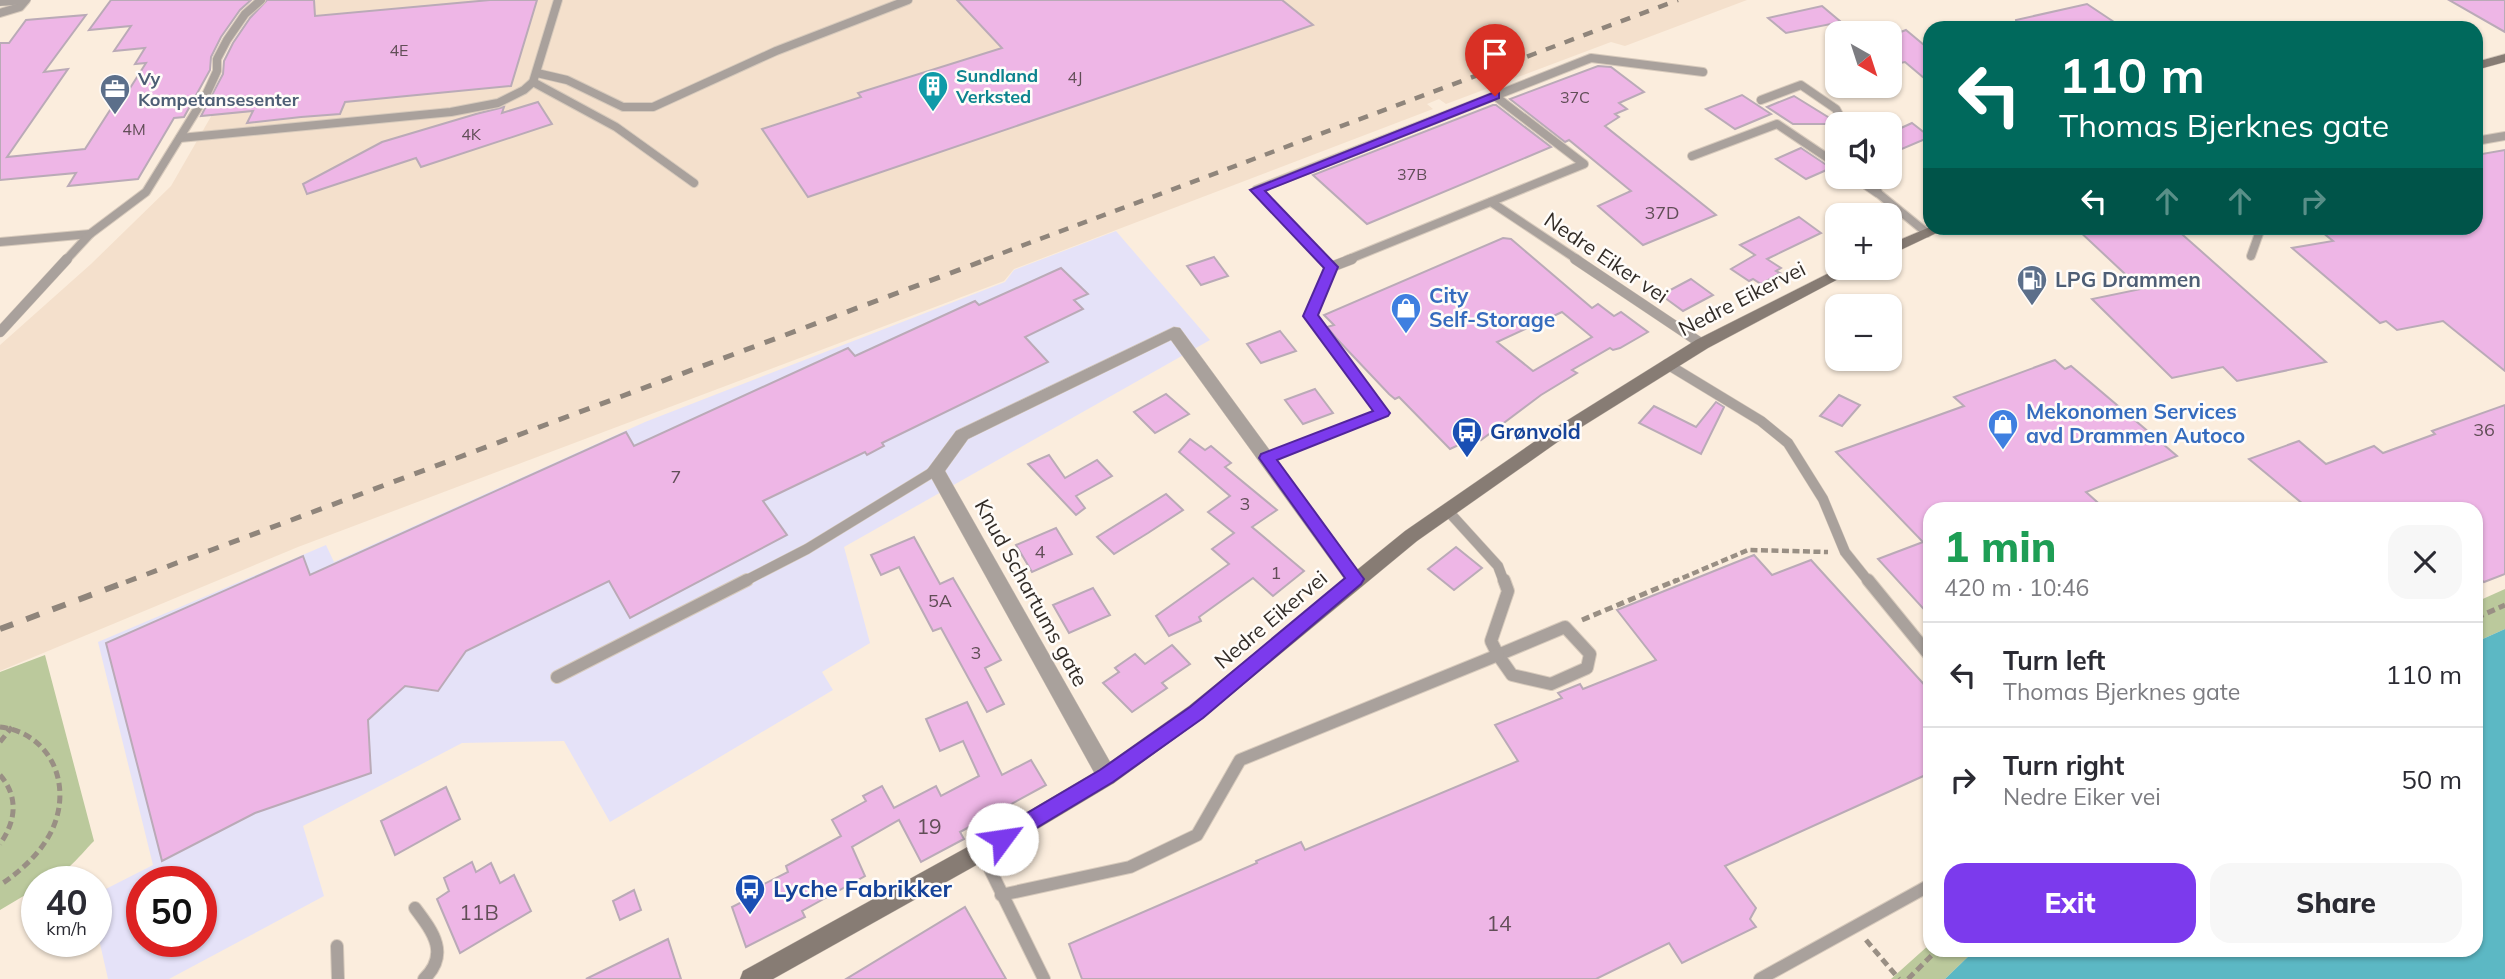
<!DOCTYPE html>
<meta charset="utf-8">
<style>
body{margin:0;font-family:Mulish,sans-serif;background:#f7f7f7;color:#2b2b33;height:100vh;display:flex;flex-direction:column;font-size:26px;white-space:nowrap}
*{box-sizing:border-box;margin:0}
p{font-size:23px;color:#7c7c81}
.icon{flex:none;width:38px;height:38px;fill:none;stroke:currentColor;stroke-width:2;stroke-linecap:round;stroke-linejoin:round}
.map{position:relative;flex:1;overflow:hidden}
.drawer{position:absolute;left:1923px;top:502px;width:560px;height:455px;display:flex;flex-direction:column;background:#fff;border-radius:21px;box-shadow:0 2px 5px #0004}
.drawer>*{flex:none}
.guide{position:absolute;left:1923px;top:21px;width:560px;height:214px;border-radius:21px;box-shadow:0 2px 5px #0004;background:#00695c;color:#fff;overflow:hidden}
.needle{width:46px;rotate:141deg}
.controls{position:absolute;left:1825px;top:21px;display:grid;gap:14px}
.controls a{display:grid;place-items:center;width:77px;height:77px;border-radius:14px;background:#fff;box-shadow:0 2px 5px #0004;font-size:35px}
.speed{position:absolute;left:21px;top:866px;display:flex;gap:14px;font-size:35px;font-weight:700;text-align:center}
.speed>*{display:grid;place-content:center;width:91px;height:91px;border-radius:50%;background:#fff;box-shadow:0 2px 5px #0004;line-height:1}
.speed small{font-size:18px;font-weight:400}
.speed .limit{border:10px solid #d22;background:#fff;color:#111}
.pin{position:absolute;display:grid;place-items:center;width:60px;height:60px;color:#fff;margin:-72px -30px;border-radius:50% 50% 50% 0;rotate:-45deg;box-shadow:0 0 7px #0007}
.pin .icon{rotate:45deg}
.me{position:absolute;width:77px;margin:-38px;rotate:59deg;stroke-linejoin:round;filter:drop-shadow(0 0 5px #0008)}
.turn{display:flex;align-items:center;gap:24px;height:147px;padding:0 21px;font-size:32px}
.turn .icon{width:91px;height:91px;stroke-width:2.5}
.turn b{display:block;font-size:49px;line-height:60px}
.lanes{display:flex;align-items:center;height:66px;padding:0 21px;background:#0003;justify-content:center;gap:35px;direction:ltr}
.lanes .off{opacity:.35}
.round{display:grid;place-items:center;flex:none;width:74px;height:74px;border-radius:21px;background:#f7f7f7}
.summary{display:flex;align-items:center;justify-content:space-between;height:119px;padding:0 21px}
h1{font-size:42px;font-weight:800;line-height:52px;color:#1e9e55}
.cta{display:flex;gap:14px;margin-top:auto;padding:14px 21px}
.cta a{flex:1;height:80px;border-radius:21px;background:#7c3aed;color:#fff;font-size:28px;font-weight:800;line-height:80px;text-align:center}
.cta a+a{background:#f7f7f7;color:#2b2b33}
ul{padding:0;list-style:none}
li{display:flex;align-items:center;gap:21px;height:105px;padding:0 21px;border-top:2px solid #e1e1e2}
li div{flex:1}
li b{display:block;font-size:26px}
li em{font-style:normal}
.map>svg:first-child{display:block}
</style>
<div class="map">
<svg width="2505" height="979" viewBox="0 0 2505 979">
<rect width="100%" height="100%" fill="#fbeddd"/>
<polygon fill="#f4e0cc" points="278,0 1747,0 1625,46 1611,42 1446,104 1439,99 1427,104 1433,109 1014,269 1004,281 298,547 0,671 0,345 91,264 171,186"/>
<path fill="#e5e2f8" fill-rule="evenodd" d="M1116,231l94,109 -366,207 26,96 -48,29 11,18 -223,132 -46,-81 -102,2 -159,83 21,70 -155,83h-61l-12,-53v-32l57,-29 -55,-223 228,-97 8,17 311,-140 360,-140 9,-12zM142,882h59v60h-59z"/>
<g fill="#bbc99c">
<polygon points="2505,589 2505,629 2476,642 2476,602"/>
<path d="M45,655l49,186c-16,16 -33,41 -57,41v6l-37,22v-238z"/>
<polygon points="1930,944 1930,950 1975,950 1945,979 1891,979"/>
</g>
<polygon fill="#5cb8c4" points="2505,629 2505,979 1945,979 1975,950 2476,950 2476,642"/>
<g fill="#eeb6e6" stroke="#baaab7" stroke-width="2" fill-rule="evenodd">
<polygon points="111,0 251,0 240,10 221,37 211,57 210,70 184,117 174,118 138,179 68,186 76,173 0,180 0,43 9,43 26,20 86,15 44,72 68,69 7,157 85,149 112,107 118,107 146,63 135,64 145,48 114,51 131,26 89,30"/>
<polygon points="267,0 314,0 315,16 490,0 537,0 511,86 345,102 340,114 301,117 247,123 253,111 201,116 223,74 224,61 233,43 250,18"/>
<polygon points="957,0 1282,0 1313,25 808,197 762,129 861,97 858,93 1002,48"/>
<polygon points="2449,0 2505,0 2505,32"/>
<polygon points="2087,4 2123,28 2017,28 2016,20"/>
<polygon points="1822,6 1841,22 1786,33 1768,18"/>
<polygon points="1906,30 1930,50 1930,83 1905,62 1890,65 1890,36"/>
<polygon points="1598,66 1611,67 1644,92 1619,103 1627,109 1615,114 1619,117 1605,126 1716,215 1643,245 1598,206 1631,191 1569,140 1565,142 1510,99"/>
<polygon points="1742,95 1771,114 1735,129 1706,109"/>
<polygon points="1794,96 1836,122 1837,124 1793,124 1767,107"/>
<polygon points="538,102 552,124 421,167 416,158 307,194 303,184 382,142 476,114 504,107 502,113"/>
<polygon points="1493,105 1496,105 1551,147 1367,224 1313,175"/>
<polygon points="1912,123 1930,137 1890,154 1890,133"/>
<polygon points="1801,148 1831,168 1806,179 1776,159"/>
<polygon points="2505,150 2505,371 2443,321 2397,330 2386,321 2380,323 2292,248 2333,241 2317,228 2476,228 2476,155"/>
<polygon points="1799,217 1821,233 1767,259 1781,268 1776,271 1780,273 1761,284 1753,279 1749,281 1731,269 1755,255 1740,245"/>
<polygon points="2076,228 2175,228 2326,362 2237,381 2223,367 2172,378 2092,299 2141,289"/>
<path d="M1503,238l8,1 81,69 6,-4 16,12 7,-4 27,20 -28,16 -7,2 -3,-2 -38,22 5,3 -36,22 -60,45 -3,-4 -28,13 -51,-52 -4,2 -6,-5 -53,-56 -9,-11 7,-2 -10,-10zM1562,312l30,25 -59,34 -36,-29z"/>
<polygon points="1214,257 1228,276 1201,285 1187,266"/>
<polygon points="1061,268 1088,294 1074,300 1083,309 1025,337 1048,362 882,443 884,446 867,455 865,452 763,501 787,535 630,618 609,581 466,651 438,691 405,686 368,720 371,773 255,813 162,861 106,643 303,556 310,575 626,432 634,446 848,348 855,356 975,301 979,305"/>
<polygon points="1691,279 1713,295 1683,311 1661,295"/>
<polygon points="1280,331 1296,351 1261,363 1247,344"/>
<polygon points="2055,360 2065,369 2071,366 2177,456 2086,492 2105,509 1930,509 1930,616 1878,559 1923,542 1836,452 1964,406 1954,397"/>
<polygon points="1315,389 1333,413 1303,424 1285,400"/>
<polygon points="1166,394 1189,414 1155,433 1134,412"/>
<polygon points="1839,395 1860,405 1842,426 1820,416"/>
<polygon points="1716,402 1724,407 1701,454 1639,423 1654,406 1696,427"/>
<polygon points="2505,405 2505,574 2484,582 2476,576 2476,509 2309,509 2249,459 2299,441 2326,464 2374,446 2383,453 2435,434 2432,431"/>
<polygon points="1190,439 1205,450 1211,446 1231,463 1225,467 1277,510 1252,527 1304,571 1273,596 1253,578 1199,617 1201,621 1169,636 1156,616 1229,564 1212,549 1234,533 1208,512 1230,496 1179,452"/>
<polygon points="1049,455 1065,478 1097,460 1112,476 1076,496 1085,508 1076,515 1028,464"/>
<polygon points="1166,494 1183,510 1148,533 1114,554 1097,537"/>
<polygon points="1056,528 1072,554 1032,572 1016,545"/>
<polygon points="914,537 940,584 953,578 1001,660 985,668 1004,704 987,712 941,628 933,631 899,567 881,575 871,555"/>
<polygon points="1456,547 1482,568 1454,590 1428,569"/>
<polygon points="1754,555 1772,575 1811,560 1930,691 1930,773 1725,866 1756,908 1750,919 1756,927 1682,963 1669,943 1596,979 1082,979 1069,944 1257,863 1256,861 1301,842 1305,850 1518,761 1495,725 1562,698 1558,693 1580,684 1583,689 1656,660 1617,610"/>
<polygon points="1093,588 1110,615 1069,633 1053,605"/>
<polygon points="1172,645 1190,664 1162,683 1167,688 1132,712 1103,683 1119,672 1115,668 1135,654 1145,664"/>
<polygon points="967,702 1002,775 1031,760 1046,785 960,832 964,839 921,862 899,820 852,847 865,876 802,911 805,917 746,947 732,907 752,897 750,891 788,872 786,866 841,836 832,820 866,801 863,796 882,786 894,808 936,786 941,796 979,776 963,741 940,751 926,719"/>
<polygon points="446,787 460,819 395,855 381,821"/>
<polygon points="472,862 476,872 491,863 500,883 514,875 531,911 460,953 437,899 449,891 444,878"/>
<polygon points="634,890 641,910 620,920 613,901"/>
<polygon points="965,907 1006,979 846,979"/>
<polygon points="668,939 681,979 586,979"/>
</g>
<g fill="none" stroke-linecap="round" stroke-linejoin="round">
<g stroke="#d7cabc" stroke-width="10">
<g id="lane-far2">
<polyline points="0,13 20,7 26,0"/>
<polyline points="537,73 567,80 623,107 653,107 776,51 908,0"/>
<polyline points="533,82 616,127 694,183"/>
<polyline points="1761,100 1801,85 1836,109 1844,124"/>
<polyline points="180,138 451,112 498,103 524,90 533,82 558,0"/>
<polyline points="2476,141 2505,136"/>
<polyline points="1692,156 1777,124 1838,165"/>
<polyline points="1854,177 1877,193"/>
<polyline points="1870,177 1879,194 1927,233"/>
<polyline points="1491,202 1578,260"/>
<polyline points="0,242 90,234"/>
<polyline points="2251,256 2261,228"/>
<polyline points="66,260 90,234 146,192 206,95 217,71 217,59 227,40 245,14 261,0"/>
<polyline points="1324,260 1256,190 1591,58 1703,72"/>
<polyline points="1347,260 1584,164 1495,96"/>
</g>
</g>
<g stroke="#d7cabc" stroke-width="11">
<g id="lane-far1">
<polyline points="1575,259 1702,344"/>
<polyline points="1331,267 1352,259"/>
<polyline points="0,332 67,259"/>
<polyline points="1667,364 1761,421 1788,443 1823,499 1845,552 1869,582"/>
<polyline points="1267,458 1382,413 1310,316 1331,267 1323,259"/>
<polyline points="1448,511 1498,566 1504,582"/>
<polyline points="743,582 807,549 936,470"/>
</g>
</g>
<g stroke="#d7cabc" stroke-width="14">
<g id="lane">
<polyline points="1868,580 1930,656"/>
<polygon points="1565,627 1590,654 1587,668 1551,684 1512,675 1498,655"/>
<polyline points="1498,655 1491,641 1508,591 1504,580"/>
<polyline points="557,677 747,580"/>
<polyline points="981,851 1044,979"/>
<polyline points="1001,895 1130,867 1197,835 1240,760 1498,655"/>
<path d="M415,908c18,24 35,46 9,71"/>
<polyline points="337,946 338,979"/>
<polyline points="1760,979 1930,885"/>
</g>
</g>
<g stroke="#d7cabc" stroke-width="1">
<g id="street">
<polygon points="0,0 31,0 25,4 0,6"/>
<polygon points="1174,327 1180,328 1364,579 1362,584 1355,586 1348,584 1171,340 968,439 945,471 1114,769 1117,776 1114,783 1107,785 1100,783 927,470 956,431"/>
</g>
</g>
<g stroke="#d7cabc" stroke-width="1">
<g id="secondary">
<polygon points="2505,54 2505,62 2476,70 2476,62"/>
<polygon points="1930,227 1947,228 1890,255 1890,244"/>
<polygon points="1839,268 1859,268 1708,348 1559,441 1417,541 1203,718 1114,783 989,858 773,979 740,979 743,971 973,844 1100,769 1189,706 1405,531 1547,433 1696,340"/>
</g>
</g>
<polyline stroke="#998f84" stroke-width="4.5" stroke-dasharray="7 3.5" stroke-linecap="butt" points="1673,582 1748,550 1828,552"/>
<g stroke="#998f84" stroke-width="5" stroke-dasharray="8 4.5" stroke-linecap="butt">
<polyline points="2476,618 2505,605"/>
<polyline points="1582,620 1677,580"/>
<path d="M0,727c51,6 73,58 52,103 -11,23 -31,41 -52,55"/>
<polyline points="0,742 12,727"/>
<path d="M0,775c19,22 16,46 0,69"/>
<polyline points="1866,940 1899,979"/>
<polyline points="1908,979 1937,950"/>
</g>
<use href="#lane-far2" stroke="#a9a19c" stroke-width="8"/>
<use href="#lane-far1" stroke="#a9a19c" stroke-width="10"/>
<use href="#lane" stroke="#a9a19c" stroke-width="12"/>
<use href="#street" fill="#a9a19c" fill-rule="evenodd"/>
<use href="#secondary" fill="#877c74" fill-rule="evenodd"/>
<polyline stroke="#8f857b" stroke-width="4.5" stroke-dasharray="10 10" stroke-linecap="butt" points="984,260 1678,0"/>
<polyline stroke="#8f857b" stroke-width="5" stroke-dasharray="11 11" stroke-linecap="butt" points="126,582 988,259"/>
<polyline stroke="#8f857b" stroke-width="6" stroke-dasharray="14 14" stroke-linecap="butt" points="0,629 131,580"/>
</g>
<polygon fill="#7c3aed" stroke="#51269a" stroke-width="2" points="1495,92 1499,93 1499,98 1265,191 1338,267 1318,315 1390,413 1388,416 1277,460 1361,575 1364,579 1361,584 1203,718 1113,782 1008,845 1002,848 995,845 992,839 995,832 1100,770 1190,707 1345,578 1259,458 1261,454 1373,411 1303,316 1324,268 1250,190"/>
<defs>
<g id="building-pin" transform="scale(1.575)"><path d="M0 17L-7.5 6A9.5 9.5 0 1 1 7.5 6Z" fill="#0f9aa8" stroke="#fffcf9"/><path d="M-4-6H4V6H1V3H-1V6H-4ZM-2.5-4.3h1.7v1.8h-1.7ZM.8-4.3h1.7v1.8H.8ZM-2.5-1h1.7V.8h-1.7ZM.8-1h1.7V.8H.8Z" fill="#fff"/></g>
<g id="office-pin" transform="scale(1.575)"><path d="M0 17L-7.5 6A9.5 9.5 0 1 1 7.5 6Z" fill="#5c6f8a" stroke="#fffcf9"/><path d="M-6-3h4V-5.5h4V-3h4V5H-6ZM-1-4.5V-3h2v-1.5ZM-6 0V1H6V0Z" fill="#fff"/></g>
<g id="fuel-pin" transform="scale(1.575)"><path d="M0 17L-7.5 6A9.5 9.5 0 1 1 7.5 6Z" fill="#5c6f8a" stroke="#fffcf9"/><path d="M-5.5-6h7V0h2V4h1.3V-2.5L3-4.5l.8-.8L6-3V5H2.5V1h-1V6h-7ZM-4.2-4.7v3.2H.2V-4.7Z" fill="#fff"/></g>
<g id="shop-pin" transform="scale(1.575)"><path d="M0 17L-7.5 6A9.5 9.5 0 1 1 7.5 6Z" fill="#3f7fe0" stroke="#fffcf9"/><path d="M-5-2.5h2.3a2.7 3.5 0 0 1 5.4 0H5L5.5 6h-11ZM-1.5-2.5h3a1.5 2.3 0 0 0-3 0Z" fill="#fff"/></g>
<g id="bus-pin" transform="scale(1.575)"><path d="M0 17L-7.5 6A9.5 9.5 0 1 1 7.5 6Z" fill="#1a4fb4" stroke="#fffcf9"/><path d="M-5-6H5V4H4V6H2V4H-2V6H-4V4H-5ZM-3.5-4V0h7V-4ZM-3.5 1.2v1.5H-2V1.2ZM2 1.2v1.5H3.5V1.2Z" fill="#fff"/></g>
</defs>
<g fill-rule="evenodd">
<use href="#building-pin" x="933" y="86"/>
<use href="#office-pin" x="115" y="89"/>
<use href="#fuel-pin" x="2032" y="280"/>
<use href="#shop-pin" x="1406" y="308"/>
<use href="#shop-pin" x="2003" y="424"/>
<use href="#bus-pin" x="1467" y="432"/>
<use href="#bus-pin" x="750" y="889"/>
</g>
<g text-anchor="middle" stroke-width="5" stroke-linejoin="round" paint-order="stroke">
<g font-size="16" fill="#614e57">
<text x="399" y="56">4E</text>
<text x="1075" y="83">4J</text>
<text x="1575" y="103">37C</text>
<text x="134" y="135">4M</text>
<text x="471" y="140">4K</text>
<text x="1412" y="180">37B</text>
</g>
<g font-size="18" font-weight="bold" fill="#0d838f" stroke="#fffcf9" text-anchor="start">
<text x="956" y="82">Sundland<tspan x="956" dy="21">Verksted</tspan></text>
</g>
<g font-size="18" font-weight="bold" fill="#4e5e75" stroke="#fffcf9" text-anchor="start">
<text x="138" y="85">Vy<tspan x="138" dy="21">Kompetansesenter</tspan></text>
</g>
<g font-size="18" fill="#614e57">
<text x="1662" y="219">37D</text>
<text x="2484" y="436">36</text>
<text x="676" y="483">7</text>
<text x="1245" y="510">3</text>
<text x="1040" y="558">4</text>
<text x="1276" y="579">1</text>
<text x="940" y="607">5A</text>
<text x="976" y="659">3</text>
</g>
<g font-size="21" fill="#322c27" stroke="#fffcf9">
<text transform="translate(1606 258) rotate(34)" y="7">Nedre Eiker vei</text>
<text transform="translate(1742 299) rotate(-27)" y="7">Nedre Eikervei</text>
<text transform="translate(1031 593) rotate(61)" y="7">Knud Schartums gate</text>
<text transform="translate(1271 620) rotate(-40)" y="7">Nedre Eikervei</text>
</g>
<g font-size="21" font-weight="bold" fill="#4e5e75" stroke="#fffcf9" text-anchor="start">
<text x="2055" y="287">LPG Drammen</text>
</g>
<g font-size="21" font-weight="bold" fill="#366cbe" stroke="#fffcf9" text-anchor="start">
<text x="1429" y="303">City<tspan x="1429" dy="24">Self-Storage</tspan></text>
<text x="2026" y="419">Mekonomen Services<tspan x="2026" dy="24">avd Drammen Autoco</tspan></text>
</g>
<g font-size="21" font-weight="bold" fill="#164399" stroke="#fffcf9" text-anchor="start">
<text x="1490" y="439">Grønvold</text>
</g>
<g font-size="21" fill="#614e57">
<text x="929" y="834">19</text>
<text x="479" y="920">11B</text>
<text x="1499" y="931">14</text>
</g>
<g font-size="24" font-weight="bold" fill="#164399" stroke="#fffcf9" text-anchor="start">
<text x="773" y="897">Lyche Fabrikker</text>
</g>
</g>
</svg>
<div class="controls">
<a><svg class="needle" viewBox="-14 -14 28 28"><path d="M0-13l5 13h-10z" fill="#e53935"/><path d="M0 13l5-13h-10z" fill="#7c7c81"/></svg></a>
<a><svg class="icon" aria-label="sound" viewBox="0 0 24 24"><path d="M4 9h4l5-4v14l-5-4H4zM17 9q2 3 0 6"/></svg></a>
<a>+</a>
<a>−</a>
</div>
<div class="speed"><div>40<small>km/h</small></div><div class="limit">50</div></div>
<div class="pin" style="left:1495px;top:96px;background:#d93025"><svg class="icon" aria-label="arrive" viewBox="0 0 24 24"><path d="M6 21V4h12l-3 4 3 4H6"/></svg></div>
<svg class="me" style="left:1002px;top:839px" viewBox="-20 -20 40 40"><circle r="19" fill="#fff"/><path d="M0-13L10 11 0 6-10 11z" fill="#7c3aed"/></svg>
<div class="guide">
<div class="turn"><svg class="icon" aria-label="left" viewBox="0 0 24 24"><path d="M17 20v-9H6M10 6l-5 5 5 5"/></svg><div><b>110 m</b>Thomas Bjerknes gate</div></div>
<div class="lanes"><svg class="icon" aria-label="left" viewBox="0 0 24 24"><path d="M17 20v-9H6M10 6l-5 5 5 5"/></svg><svg class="icon off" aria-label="ahead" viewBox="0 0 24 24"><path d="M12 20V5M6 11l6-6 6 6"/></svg><svg class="icon off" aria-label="ahead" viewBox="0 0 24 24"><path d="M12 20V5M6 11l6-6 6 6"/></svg><svg class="icon off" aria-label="right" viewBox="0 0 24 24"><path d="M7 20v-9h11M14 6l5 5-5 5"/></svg></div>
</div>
<section class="drawer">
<div class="summary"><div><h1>1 min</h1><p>420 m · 10:46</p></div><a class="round"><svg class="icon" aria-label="close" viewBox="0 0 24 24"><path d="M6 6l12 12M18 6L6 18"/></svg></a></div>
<ul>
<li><svg class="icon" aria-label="left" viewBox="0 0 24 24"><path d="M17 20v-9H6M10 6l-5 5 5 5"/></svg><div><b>Turn left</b><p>Thomas Bjerknes gate</p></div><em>110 m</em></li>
<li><svg class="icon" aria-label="right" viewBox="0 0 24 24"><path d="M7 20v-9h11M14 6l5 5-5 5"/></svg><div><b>Turn right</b><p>Nedre Eiker vei</p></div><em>50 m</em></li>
</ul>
<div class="cta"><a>Exit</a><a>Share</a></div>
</section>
</div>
